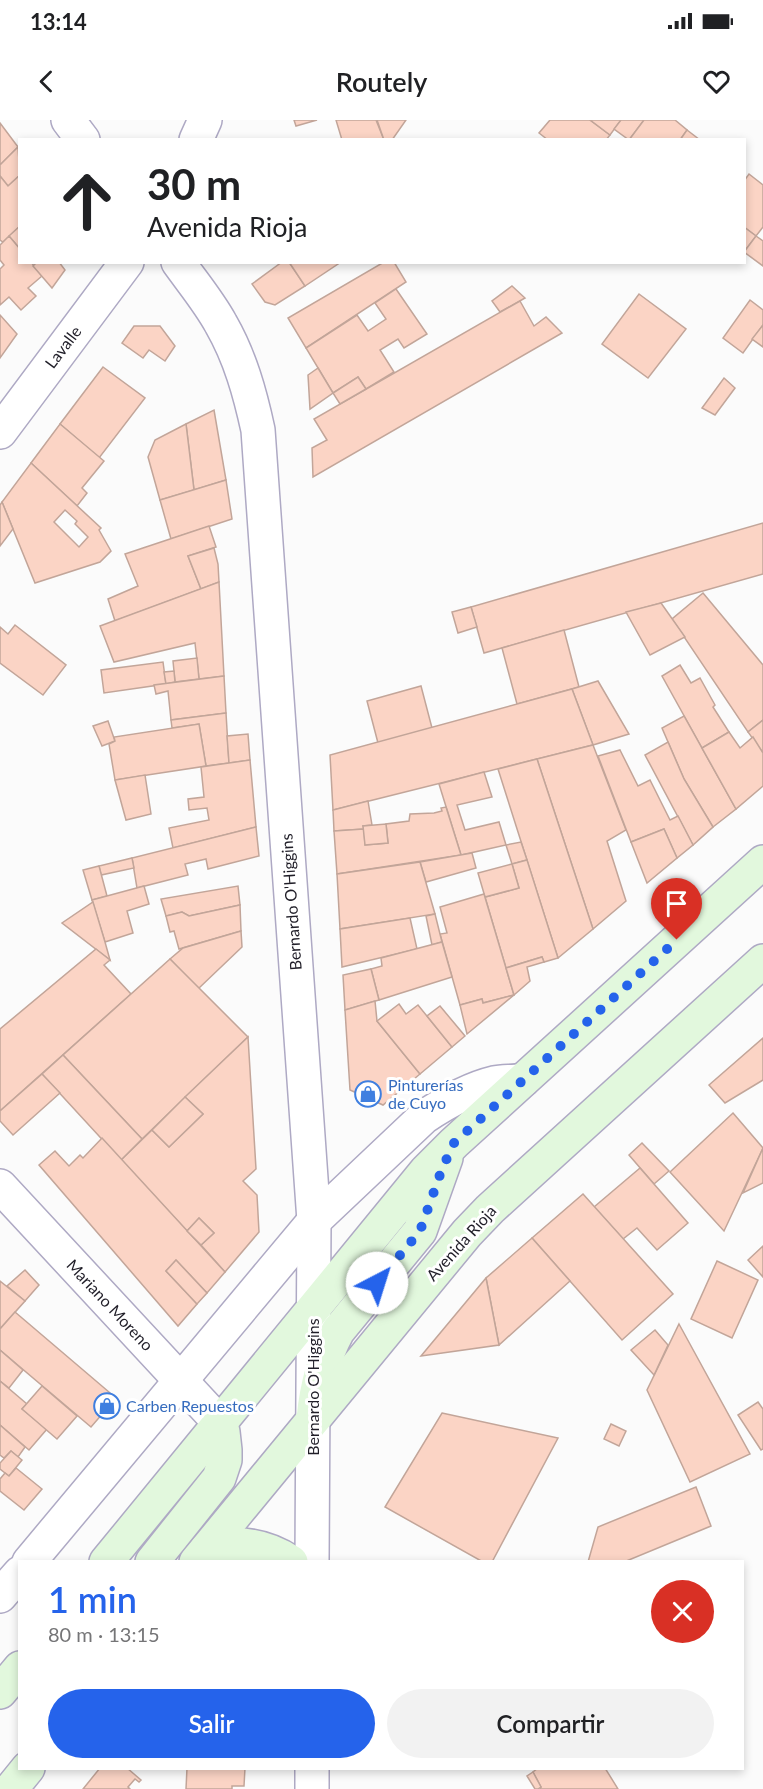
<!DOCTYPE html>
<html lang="es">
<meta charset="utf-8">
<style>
body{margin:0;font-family:Lato,sans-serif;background:#f2f2f2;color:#202124;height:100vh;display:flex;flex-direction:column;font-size:22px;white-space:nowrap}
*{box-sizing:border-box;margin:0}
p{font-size:20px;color:#757577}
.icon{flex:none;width:33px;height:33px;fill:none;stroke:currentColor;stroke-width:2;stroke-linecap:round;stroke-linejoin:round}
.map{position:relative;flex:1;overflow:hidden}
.sheet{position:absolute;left:18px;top:1440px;width:726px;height:210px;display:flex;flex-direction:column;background:#fff;border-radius:0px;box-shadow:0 3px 9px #0003}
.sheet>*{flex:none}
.banner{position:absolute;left:18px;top:18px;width:728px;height:126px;border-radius:0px;box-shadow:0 3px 9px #0003;background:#fff;color:#202124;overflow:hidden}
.pin{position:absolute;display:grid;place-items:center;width:51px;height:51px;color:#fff;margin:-62px -26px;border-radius:50% 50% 50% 0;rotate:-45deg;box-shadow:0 0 6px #0007}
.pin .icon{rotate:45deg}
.me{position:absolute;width:66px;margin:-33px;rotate:40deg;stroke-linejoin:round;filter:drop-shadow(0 0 4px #0008)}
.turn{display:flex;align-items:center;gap:21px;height:126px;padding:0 30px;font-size:27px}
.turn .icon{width:78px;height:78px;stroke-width:2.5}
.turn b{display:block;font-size:42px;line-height:51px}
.round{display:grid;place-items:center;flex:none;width:63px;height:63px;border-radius:32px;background:#f2f2f2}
.summary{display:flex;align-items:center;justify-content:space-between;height:102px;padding:0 30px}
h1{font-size:36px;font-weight:600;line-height:45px;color:#2563eb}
.cta{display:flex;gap:12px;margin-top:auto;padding:12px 30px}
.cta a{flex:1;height:69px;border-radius:36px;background:#2563eb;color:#fff;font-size:24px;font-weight:600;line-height:69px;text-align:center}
.cta a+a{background:#f2f2f2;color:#202124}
.status{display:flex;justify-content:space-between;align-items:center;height:42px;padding:0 30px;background:#fff;direction:ltr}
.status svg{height:16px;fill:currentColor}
header{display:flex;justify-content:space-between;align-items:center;height:78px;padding:0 30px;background:#fff;font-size:27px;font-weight:600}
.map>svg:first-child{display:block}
</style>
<div class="status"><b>13:14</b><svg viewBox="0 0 49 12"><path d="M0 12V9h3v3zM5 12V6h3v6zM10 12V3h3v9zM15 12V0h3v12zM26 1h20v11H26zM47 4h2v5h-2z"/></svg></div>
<header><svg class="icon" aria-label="back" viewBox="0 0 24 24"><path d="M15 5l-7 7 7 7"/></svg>Routely<svg class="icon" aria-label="heart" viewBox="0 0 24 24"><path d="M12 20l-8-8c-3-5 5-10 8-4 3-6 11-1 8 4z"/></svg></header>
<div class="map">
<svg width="763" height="1669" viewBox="0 0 763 1669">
<rect width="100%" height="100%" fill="#fbfbfb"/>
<g fill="#fbd4c5" stroke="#c2a599" stroke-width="1.5" fill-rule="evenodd">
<polygon points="294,0 317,0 296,6"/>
<polygon points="336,0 376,0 384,20 342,20"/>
<polygon points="377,0 406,0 392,20 384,20"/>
<polygon points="550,0 590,0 610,15 606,20 548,20 539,13"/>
<polygon points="590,0 621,0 610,15"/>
<polygon points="621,0 644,0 629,20 614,9"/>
<polygon points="644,0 675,0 687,10 680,20 629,20"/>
<polygon points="0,3 18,27 0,45"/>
<polygon points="687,10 700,20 680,20"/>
<polygon points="18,27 20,55 8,66 0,56 0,45"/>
<polygon points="749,54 763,65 763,107 756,116 744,107 744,61"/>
<polygon points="20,55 20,106 3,122 0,120 0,56 8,66"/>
<polygon points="20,106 20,129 9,116"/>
<polygon points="744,107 756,116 744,132"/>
<polygon points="9,116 20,129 20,142 31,142 42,156 28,168 36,176 21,190 9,177 0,185 0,149 4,145 0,140 0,125"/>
<polygon points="756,116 763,121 763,146 744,132"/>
<polygon points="37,142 59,142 65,150 52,168 33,146"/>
<polygon points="282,142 289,142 305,166 275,185 265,182 252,164"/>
<polygon points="289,142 341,142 305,166"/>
<polygon points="384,142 394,142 406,162 306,228 288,198"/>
<polygon points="512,166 525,178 500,192 492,181"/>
<polygon points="396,169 427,214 404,228 398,219 380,230 394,252 366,269 358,257 333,273 306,228 357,195 368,211 386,199 375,183"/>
<polygon points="639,174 686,209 648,258 602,224"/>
<polygon points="750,180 763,190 763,205 743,233 723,218"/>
<polygon points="520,181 534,206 546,197 562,213 313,357 312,328 327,320 314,299"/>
<polygon points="0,195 17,214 0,238"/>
<polygon points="763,205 763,227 752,219"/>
<polygon points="134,206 160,206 175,226 165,241 149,230 143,238 122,223"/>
<polygon points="103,247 145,278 99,338 60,304"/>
<polygon points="318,248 333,273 310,289 308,255"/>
<polygon points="358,257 366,269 340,284 333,273"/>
<polygon points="724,258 735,268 715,295 702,288"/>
<polygon points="214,290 226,360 194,370 186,304"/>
<polygon points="60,304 104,341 82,368 87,373 77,386 31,343"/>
<polygon points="186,304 194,370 160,380 148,337 155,320"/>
<path d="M31,343l70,65 -2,2 12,21 -11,11 -65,21 -33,-81zM65,390l12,11 -2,3 13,13 -9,10 -25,-25z"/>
<polygon points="226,360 232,399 171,419 160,380"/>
<polygon points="2,382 13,409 0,426 0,385"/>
<polygon points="763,403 763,454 484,533 471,487"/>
<polygon points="209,406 216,427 188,436 201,469 115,501 108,479 138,466 125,434"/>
<polygon points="214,428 218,444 219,462 201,469 188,436"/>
<polygon points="219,462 224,556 199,559 195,523 114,542 100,506"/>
<polygon points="703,473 763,545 763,600 748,612 672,499"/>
<polygon points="661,483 685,517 650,535 626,492"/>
<polygon points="471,487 477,507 458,513 452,492"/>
<polygon points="15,505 66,545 43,575 0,543 0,507 8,514"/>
<polygon points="564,510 579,567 517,584 502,528"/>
<polygon points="197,538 199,559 175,562 173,541"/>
<polygon points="163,542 166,564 104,573 101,550"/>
<polygon points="680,545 691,563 700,558 715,585 713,587 729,612 702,628 662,556"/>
<polygon points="174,551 175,562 166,564 164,552"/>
<polygon points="224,556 226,593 171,600 168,571 156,574 154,565"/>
<polygon points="598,561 629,614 593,625 572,569"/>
<polygon points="421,566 432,608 378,623 367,581"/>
<polygon points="572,569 593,625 333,690 330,635"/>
<polygon points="226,593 229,643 206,646 199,604 172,608 171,600"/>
<polygon points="684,596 736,689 713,707 684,659 662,608"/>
<polygon points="763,600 763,633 748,612"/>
<polygon points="108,601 115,621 102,626 93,606"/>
<polygon points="199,604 206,646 115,660 109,624 115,621 114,617"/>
<polygon points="729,612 740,628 753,617 763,633 763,666 736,689 702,628"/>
<polygon points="248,614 250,640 229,643 227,616"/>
<polygon points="668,622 684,659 713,707 693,725 645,635"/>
<polygon points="593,625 626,710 607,721 626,781 593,809 537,639"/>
<polygon points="620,630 638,666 650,660 670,700 678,696 693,725 677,738 664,709 631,722 598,636"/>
<polygon points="537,639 593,809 558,838 498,649"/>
<polygon points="250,640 256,707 173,728 169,708 209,700 207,688 189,690 188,679 204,677 201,647"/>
<polygon points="484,652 492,677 457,685 465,710 499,702 506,725 461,735 439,664"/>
<polygon points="145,655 151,694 126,700 115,660"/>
<polygon points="368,681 372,705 363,706 364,709 334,711 333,690"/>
<polygon points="446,687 461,735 337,754 334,711 364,709 365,725 388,723 386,704 409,701 410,694 434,693 442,691 441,688"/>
<polygon points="386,704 388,723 365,725 363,706"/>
<polygon points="256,707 259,736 208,749 206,739 185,744 188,755 137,768 132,738"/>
<polygon points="664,709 677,738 647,763 631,722"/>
<polygon points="521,722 527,740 512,744 506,725"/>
<polygon points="472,733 476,748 426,762 420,742"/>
<polygon points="132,738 134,748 101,755 99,746"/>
<polygon points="527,740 558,838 544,842 542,837 506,848 485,777 519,768 512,744"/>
<polygon points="420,742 435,794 340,809 337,754"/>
<polygon points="512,744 519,768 485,777 478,753"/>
<polygon points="99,746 107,776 92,780 83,750"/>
<polygon points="144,766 149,784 127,791 133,813 105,822 92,780"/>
<polygon points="238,766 240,785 189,796 182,792 166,796 161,779"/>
<polygon points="484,774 514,875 483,883 482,879 460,885 440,814 447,813 440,787"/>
<polygon points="93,782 105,822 110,840 62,803"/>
<polygon points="240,785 241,811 179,829 174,811 170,812 166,796 182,792 189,796"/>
<polygon points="435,794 442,822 432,825 426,796"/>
<polygon points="410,798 417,829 342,847 340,809"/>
<polygon points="241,811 242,827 198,869 170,839 183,828"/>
<polygon points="442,822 452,857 379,880 371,849 382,846 381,838"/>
<polygon points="96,829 110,840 104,845 131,874 0,991 0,909"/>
<polygon points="542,837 544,842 527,847 530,861 514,875 506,848"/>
<polygon points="170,839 248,917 142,1019 63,935"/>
<polygon points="371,849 379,880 345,890 343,855"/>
<polygon points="514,875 467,914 460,885 482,879 483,883"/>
<polygon points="375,881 377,901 420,954 383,985 350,970 345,890"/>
<polygon points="399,884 406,894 418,885 452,927 420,954 377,901"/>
<polygon points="440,886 465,916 452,927 427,896"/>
<polygon points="248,917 256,1049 243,1061 257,1075 259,1112 225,1152 201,1125 214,1113 199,1098 187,1111 121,1040 152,1010 169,1027 203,994 185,977"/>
<polygon points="763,918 763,960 725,983 709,965"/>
<polygon points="63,935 142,1019 121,1040 42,954"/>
<polygon points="42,954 60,973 13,1015 0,1001 0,991"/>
<polygon points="185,977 203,994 169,1027 152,1010"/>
<polygon points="733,993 763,1028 724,1111 670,1052"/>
<polygon points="102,1018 225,1152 207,1173 176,1140 166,1151 197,1184 178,1206 39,1045 55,1031 69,1046 80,1035 83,1038"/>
<polygon points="642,1023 669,1051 654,1064 629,1035"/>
<polygon points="763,1028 763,1063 743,1073"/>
<polygon points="640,1048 688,1103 657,1130 637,1108 623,1119 594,1087"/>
<polygon points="583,1074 673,1174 622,1220 532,1118"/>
<polygon points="199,1098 214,1113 201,1125 187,1111"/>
<polygon points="532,1118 570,1161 499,1225 486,1158"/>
<polygon points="763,1126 763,1157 748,1140"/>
<polygon points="176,1140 207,1173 197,1184 166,1151"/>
<polygon points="717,1141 758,1160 732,1218 691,1199"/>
<polygon points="25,1150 39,1165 25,1181 7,1166"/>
<polygon points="486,1158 499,1225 421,1236"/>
<polygon points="0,1161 25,1181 0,1209"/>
<polygon points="15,1192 116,1278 91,1307 0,1230 0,1209"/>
<polygon points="679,1204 750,1334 690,1362 647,1270"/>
<polygon points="655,1210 668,1225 654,1255 631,1230"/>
<polygon points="0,1230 23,1250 9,1268 0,1261"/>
<polygon points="0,1261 27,1284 22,1289 47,1309 29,1330 0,1305"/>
<polygon points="42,1266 77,1296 57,1319 22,1289"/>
<polygon points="758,1282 763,1289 763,1329 761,1330 738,1295"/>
<polygon points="442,1293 558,1318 492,1442 483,1442 385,1387"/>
<polygon points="611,1304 626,1311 619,1326 604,1319"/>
<polygon points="0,1305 25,1327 18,1337 11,1331 4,1338 0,1335"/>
<polygon points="11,1331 22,1340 9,1356 0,1349 0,1343"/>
<polygon points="16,1348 42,1369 24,1390 0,1371 0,1359 5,1353 9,1356"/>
<polygon points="696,1367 711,1406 624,1442 588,1442 598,1407"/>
<polygon points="100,1648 127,1648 141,1660 139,1662 135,1659 128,1667 130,1669 83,1669"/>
<polygon points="187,1648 245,1648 244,1666 232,1666 232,1669 186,1669"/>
<polygon points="538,1648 605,1648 618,1669 540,1669 541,1667 533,1652"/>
<polygon points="533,1652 541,1667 538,1669 535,1669 527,1656"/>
</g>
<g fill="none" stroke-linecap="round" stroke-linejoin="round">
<g stroke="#aea9c4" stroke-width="36">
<g id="minor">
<polyline points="68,0 83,20"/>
<polyline points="196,20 205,0"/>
<path d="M178,142c15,21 31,40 43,62 19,33 29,69 37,106l56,791 -2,341"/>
<polyline points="0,312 127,142"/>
<polyline points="0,1066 220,1303"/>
<path d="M29,1442l285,-341 110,-104c21,-14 45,-28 70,-34 10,-2 20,-1 29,-3"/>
<polyline points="0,1476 20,1453"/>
<polyline points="312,1648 312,1669"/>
</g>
</g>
<g stroke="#aea9c4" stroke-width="36">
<g id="secondary">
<path d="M313,1299c3,-32 10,-60 25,-88l82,-100 26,-73"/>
<path d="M207,1429c29,-8 58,-4 84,13"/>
<polyline points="106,1442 426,1051 454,1023 763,742"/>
<polyline points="152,1442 219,1358 225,1340 225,1330 223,1312 220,1303"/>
<polyline points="196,1442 467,1113 490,1089 763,841"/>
<polyline points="0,1572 20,1548"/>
<polyline points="11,1669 28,1648"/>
</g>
</g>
<use href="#minor" stroke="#fff" stroke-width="33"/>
<use href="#secondary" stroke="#e2f8dd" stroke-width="33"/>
</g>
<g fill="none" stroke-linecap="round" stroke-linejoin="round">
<polyline stroke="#2563eb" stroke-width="10" stroke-dasharray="0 18" points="377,1163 420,1111 442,1049 454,1023 677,820"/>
</g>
<defs>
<g id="shop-ring" transform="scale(1.35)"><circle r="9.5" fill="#fff" stroke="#3f7fe0" stroke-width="1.5"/><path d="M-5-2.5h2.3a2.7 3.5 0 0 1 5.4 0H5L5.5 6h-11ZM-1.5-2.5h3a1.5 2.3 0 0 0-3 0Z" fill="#3f7fe0"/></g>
</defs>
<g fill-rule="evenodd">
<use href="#shop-ring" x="368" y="974"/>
<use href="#shop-ring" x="107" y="1286"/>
</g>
<g text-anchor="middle" stroke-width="6" stroke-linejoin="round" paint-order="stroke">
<g font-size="16" fill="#201e28" stroke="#fff">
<text transform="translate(63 227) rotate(-53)" y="6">Lavalle</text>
<text transform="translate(291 782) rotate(-94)" y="6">Bernardo O'Higgins</text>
<text transform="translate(461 1123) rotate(-48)" y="6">Avenida Rioja</text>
<text transform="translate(110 1185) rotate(47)" y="6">Mariano Moreno</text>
<text transform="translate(313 1267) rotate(-90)" y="6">Bernardo O'Higgins</text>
</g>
<g font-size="16" fill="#366cbe" stroke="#fff" text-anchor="start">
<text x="388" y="971">Pinturerías<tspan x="388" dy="18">de Cuyo</tspan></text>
<text x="126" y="1292">Carben Repuestos</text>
</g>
</g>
</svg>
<div class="pin" style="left:677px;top:820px;background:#d93025"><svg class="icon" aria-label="arrive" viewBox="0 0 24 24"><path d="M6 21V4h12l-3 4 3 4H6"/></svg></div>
<svg class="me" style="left:377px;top:1163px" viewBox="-20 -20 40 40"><circle r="19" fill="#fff"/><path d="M0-13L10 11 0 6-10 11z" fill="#2563eb"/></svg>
<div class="banner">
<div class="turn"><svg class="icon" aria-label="ahead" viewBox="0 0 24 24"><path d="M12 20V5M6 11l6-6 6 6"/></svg><div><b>30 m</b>Avenida Rioja</div></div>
</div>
<section class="sheet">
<div class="summary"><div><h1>1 min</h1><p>80 m · 13:15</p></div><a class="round" style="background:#d93025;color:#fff"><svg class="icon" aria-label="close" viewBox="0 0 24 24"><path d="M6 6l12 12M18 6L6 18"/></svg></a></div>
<div class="cta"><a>Salir</a><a>Compartir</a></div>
</section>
</div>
